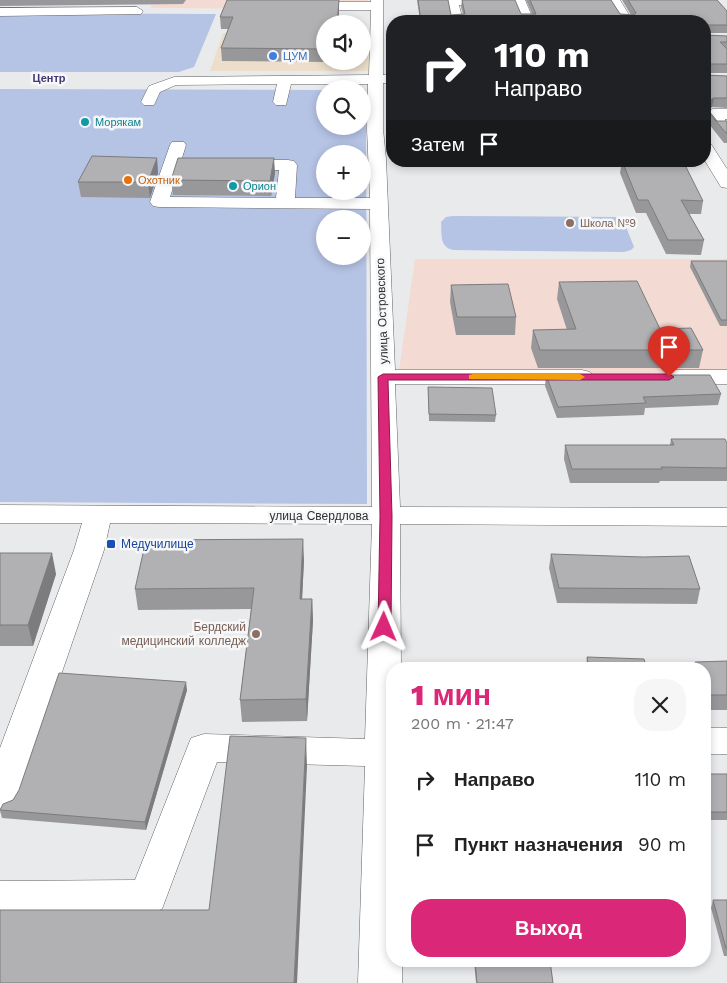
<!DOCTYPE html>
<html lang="ru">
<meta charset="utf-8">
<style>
body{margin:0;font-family:"Work Sans",sans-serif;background:#f6f6f6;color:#222;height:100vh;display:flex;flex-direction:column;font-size:19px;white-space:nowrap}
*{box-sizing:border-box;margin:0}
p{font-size:16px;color:#767676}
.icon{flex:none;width:28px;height:28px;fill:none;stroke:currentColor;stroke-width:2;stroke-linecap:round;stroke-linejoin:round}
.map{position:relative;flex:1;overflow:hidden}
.sheet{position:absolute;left:386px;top:662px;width:325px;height:305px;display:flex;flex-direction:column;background:#fff;border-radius:20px;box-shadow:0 2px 8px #0003}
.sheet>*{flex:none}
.hud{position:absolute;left:386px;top:15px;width:325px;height:152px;border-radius:20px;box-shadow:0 2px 8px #0003;background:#202124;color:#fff;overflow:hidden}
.controls{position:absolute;left:316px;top:15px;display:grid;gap:10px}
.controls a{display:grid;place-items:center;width:55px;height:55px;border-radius:50%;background:#fff;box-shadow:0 2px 8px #0003;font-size:25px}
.pin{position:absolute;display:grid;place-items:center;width:42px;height:42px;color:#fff;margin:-51px -21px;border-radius:50% 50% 50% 0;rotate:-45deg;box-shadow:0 0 5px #0007}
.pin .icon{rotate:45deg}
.me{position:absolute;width:55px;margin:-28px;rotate:1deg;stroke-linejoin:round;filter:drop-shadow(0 0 4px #0008)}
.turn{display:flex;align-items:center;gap:18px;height:105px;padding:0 25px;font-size:22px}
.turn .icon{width:65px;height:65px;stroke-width:2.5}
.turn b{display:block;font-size:35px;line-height:42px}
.then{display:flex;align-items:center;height:48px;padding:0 25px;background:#0003;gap:10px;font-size:19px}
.round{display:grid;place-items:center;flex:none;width:52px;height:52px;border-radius:20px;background:#f6f6f6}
.head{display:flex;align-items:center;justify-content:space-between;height:85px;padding:0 25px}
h1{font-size:30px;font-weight:800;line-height:38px;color:#db2777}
.primary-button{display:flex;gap:10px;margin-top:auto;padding:10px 25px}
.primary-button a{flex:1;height:58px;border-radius:20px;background:#db2777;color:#fff;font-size:20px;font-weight:800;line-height:58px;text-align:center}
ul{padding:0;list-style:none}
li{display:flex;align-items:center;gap:15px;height:65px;padding:0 25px}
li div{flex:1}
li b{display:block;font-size:19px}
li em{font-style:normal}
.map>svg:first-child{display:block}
</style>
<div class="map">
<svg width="727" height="983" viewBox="0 0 727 983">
<rect width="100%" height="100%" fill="#e9eaec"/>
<polygon fill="#ecdecb" points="223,33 325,33 325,61 362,61 363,33 368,33 369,71 210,71"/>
<g fill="#f3dad2">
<polygon points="154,0 368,0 368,9 150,8"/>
<polygon points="415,259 727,259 727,378 398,378"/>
</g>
<g fill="#b5c3e5" fill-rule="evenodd">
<polygon points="0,13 216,14 194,67 179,72 0,72"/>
<path d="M0,89l325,1v36h37l1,-36h3l1,414 -367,-2zM325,154h37v37h-37zM325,219h37v37h-37z"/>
<path d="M453,216l162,1 9,5 10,25 -3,3 -7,2 -171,-2c-14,-3 -11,-16 -12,-28l5,-5z"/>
</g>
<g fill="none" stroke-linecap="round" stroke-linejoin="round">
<g stroke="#626365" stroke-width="1">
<g id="minor">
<polygon points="311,0 327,0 333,2 371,2 371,0 383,0 383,75 392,75 392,83 383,83 383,129 386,159 395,370 582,370 590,372 594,377 590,382 582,384 395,384 400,507 727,508 727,526 400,524 401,669 392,669 392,961 402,961 402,983 358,983 365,766 217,762 162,909 148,914 0,917 0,881 135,880 191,738 204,734 365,739 372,524 110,523 104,550 19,797 13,807 0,812 0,748 74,550 82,523 0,523 0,505 372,507 370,209 159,207 153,206 150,202 170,145 172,142 184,142 186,145 170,197 276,198 279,170 236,170 230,169 227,165 230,161 236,160 288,160 294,161 297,165 295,198 370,198 367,129 368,84 291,84 286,105 276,105 273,102 277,84 176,85 160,92 154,105 144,105 141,102 149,86 174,77 369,75 371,10 331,10 313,3"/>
<polygon points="447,0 525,0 534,21 522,21 515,5 459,5 463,21 451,21"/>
<polygon points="608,0 620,0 633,21 621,21"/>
<polygon points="137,7 143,11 141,14 0,16 0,8"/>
<polygon points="713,109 727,109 727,119 725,119 727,130 717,129 705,114 708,111"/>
<polygon points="705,143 711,144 727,169 727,188 721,187 705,161"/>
<polygon points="675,370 727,370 727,384 675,384 667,382 663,377 667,372"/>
<rect x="705" y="728" width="22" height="26"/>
</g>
</g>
<use href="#minor" fill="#fff" fill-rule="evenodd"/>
</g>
<g fill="#989799">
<polygon points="0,0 186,0 183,4 0,6"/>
<polygon points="227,0 356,0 339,0 339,12 338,24 325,24 325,61 327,61 327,62 222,61 221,48 228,29 221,29 220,17"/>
<polygon points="417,0 448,0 451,15 463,14 461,7 462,0 521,14 532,14 526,0 611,0 620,14 631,15 622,0 717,0 727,11 727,33 705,33 705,21 420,21"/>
<polygon points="705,35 727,36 727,73 705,73 705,75 727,76 727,108 712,107 708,110 717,121 727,121 727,143 724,143 705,119"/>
<polygon points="157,158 158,173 150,198 81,197 78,182"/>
<polygon points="622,161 703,201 701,214 689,214 704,240 701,255 666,254 646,213 636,213 620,173"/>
<polygon points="275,173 271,196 173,195 171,180"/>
<polygon points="691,261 727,261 727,326 720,326 690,267"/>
<polygon points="559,282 660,329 703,350 699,368 538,368 531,348 533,330 567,330 557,299"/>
<polygon points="451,285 516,317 515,335 456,335 450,302"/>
<polygon points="546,375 721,394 718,405 645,408 644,415 557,418 545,386"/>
<polygon points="428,387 496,415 495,422 429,421"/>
<polygon points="671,439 727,443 727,481 660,481 659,483 570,483 564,459 565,445 670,445"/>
<polygon points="0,553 56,574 33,646 0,646"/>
<polygon points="551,554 700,589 697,604 557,603 549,568"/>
<polygon points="304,560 302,599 312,599 313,620 307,721 242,722 240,700 251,609 138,610 135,589"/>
<polygon points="587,657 647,669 586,669"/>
<polygon points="727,661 727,710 705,710 705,669 694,669 695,662"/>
<polygon points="187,690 146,830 2,818 0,810 13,800"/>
<rect x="705" y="774" width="22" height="46"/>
<polygon points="713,900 727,900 727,956 724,956 711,908"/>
<polygon points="474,961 550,961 553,983 476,983"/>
</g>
<g fill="#7c7b7d">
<polygon points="339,0 339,12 338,24 337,24"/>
<polygon points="714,98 712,107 707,110 705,108 705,103"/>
<polygon points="157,158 158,173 150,198 148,182"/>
<polygon points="274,158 275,173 271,196 270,181"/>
<polygon points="303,539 304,560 301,620 300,599"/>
<polygon points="52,553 56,574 33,646 28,625"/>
<polygon points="312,599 313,620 307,721 306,699"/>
<polygon points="186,682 187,690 146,830 145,822"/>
<polygon points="306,738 307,766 297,983 294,983"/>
</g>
<g fill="#b1b0b2" stroke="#7c7b7d">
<polygon points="227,0 339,0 337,24 325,24 325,49 221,48 233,17 220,17"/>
<polygon points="418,0 448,0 451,15 465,14 462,0 515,0 521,14 536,14 530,0 611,0 620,14 634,15 636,13 628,0 717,0 727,11 727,25 706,25 705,26 705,21 421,21"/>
<polygon points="705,35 727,36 727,42 720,42 727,49 727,64 706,64 705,66"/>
<polygon points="705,73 705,75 727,76 727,98 714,98 705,103 705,106 717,121 727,121 727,133 726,133 705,108"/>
<polygon points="92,156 157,158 148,182 78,182"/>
<polygon points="178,158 274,158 270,181 171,180"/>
<polygon points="622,161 683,161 703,201 681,200 704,240 668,240 648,200 638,200"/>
<polygon points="691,261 727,261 727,320 721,320"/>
<polygon points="637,281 660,329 691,328 703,350 540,350 533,330 576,329 559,282"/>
<polygon points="508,284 516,317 457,317 451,285"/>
<polygon points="546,375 710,375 721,394 643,397 646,403 558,407"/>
<polygon points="428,387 492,388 496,415 429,414"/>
<polygon points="671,439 725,439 727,443 727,468 661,467 662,469 572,469 565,445 674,445"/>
<polygon points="303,539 300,599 312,599 306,699 240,700 254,588 135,589 146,540"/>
<polygon points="0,553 52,553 28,625 0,625"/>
<polygon points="551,554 643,557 689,556 700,589 559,588"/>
<polygon points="587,657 644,659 647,669 589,669"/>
<polygon points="727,661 727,695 707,695 705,689 705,669 698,669 695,662"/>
<polygon points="59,673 186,682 145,822 0,810 3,804 13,800 19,790"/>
<polygon points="230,736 306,738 294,983 0,983 0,910 209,910"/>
<rect x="705" y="774" width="22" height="38"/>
<polygon points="713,900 727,900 727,948 726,948"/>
<polygon points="475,961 550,961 553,983 477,983"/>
</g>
<polygon fill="#db2777" stroke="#8e194d" points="383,374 669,374 674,377 669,380 388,380 392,516 391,627 389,630 380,630 378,627 380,516 378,377"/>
<polygon fill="#f59e0b" points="473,374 580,374 585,377 580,380 469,379 469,375"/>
<circle fill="#3f7fe0" stroke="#f6f7f9" stroke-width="2" cx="273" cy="56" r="5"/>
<g fill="#0f9aa8" stroke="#f6f7f9" stroke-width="2">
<circle cx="85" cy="122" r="5"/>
<circle cx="233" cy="186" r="5"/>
</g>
<circle fill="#e8710a" stroke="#f6f7f9" stroke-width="2" cx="128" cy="180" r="5"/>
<g fill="#8d6e63" stroke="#f6f7f9" stroke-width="2">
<circle cx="570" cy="223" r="5"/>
<circle cx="256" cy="634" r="5"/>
</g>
<rect fill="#1a4fb4" stroke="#f6f7f9" stroke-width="2" x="106" y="539" width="10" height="10" rx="2.5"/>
<g text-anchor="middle" stroke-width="5" stroke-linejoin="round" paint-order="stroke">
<g font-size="11" fill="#366cbe" stroke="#f6f7f9" text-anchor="start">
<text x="283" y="60">ЦУМ</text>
</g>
<g font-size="11" font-weight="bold" fill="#433773" stroke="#f6f7f9">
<text x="49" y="82">Центр</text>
</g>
<g font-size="11" fill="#0d838f" stroke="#f6f7f9" text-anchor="start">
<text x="95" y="126">Морякам</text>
<text x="243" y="190">Орион</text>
</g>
<g font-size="11" fill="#c56008" stroke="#f6f7f9" text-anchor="start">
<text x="138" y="184">Охотник</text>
</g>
<g font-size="11" fill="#785e54" stroke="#f6f7f9" text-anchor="start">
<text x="580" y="227">Школа №9</text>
</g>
<g font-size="12" fill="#2f3030" stroke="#f6f7f9">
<text transform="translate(382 311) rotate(-92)" y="4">улица Островского</text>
<text x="319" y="520">улица Свердлова</text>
</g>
<g font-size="12" fill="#164399" stroke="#f6f7f9" text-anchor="start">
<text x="121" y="548">Медучилище</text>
</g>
<g font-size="12" fill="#785e54" stroke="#f6f7f9" text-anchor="end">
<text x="246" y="631">Бердский<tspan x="246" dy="14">медицинский колледж</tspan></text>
</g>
</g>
</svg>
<div class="controls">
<a><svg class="icon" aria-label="sound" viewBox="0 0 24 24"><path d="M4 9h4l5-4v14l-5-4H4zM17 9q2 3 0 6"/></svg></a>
<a><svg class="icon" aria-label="search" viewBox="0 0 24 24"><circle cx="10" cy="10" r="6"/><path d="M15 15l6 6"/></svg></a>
<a>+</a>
<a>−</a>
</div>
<div class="pin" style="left:669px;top:377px;background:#d93025"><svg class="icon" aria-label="arrive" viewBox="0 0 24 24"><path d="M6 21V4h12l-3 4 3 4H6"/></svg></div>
<svg class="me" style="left:384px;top:627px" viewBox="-20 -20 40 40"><path d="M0-17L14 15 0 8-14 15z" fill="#db2777" stroke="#fff" stroke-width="4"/></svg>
<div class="hud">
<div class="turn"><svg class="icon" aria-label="right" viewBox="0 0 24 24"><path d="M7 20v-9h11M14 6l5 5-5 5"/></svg><div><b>110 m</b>Направо</div></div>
<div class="then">Затем<svg class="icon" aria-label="arrive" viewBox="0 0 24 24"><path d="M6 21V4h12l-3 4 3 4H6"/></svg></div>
</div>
<section class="sheet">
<div class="head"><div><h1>1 мин</h1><p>200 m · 21:47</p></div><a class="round"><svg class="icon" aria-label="close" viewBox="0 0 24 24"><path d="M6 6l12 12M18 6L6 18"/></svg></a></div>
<ul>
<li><svg class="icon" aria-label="right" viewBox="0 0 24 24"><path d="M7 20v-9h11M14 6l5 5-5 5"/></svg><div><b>Направо</b></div><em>110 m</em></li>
<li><svg class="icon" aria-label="arrive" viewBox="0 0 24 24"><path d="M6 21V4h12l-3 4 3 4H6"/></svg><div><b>Пункт назначения</b></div><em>90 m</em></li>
</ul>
<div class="primary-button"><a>Выход</a></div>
</section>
</div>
